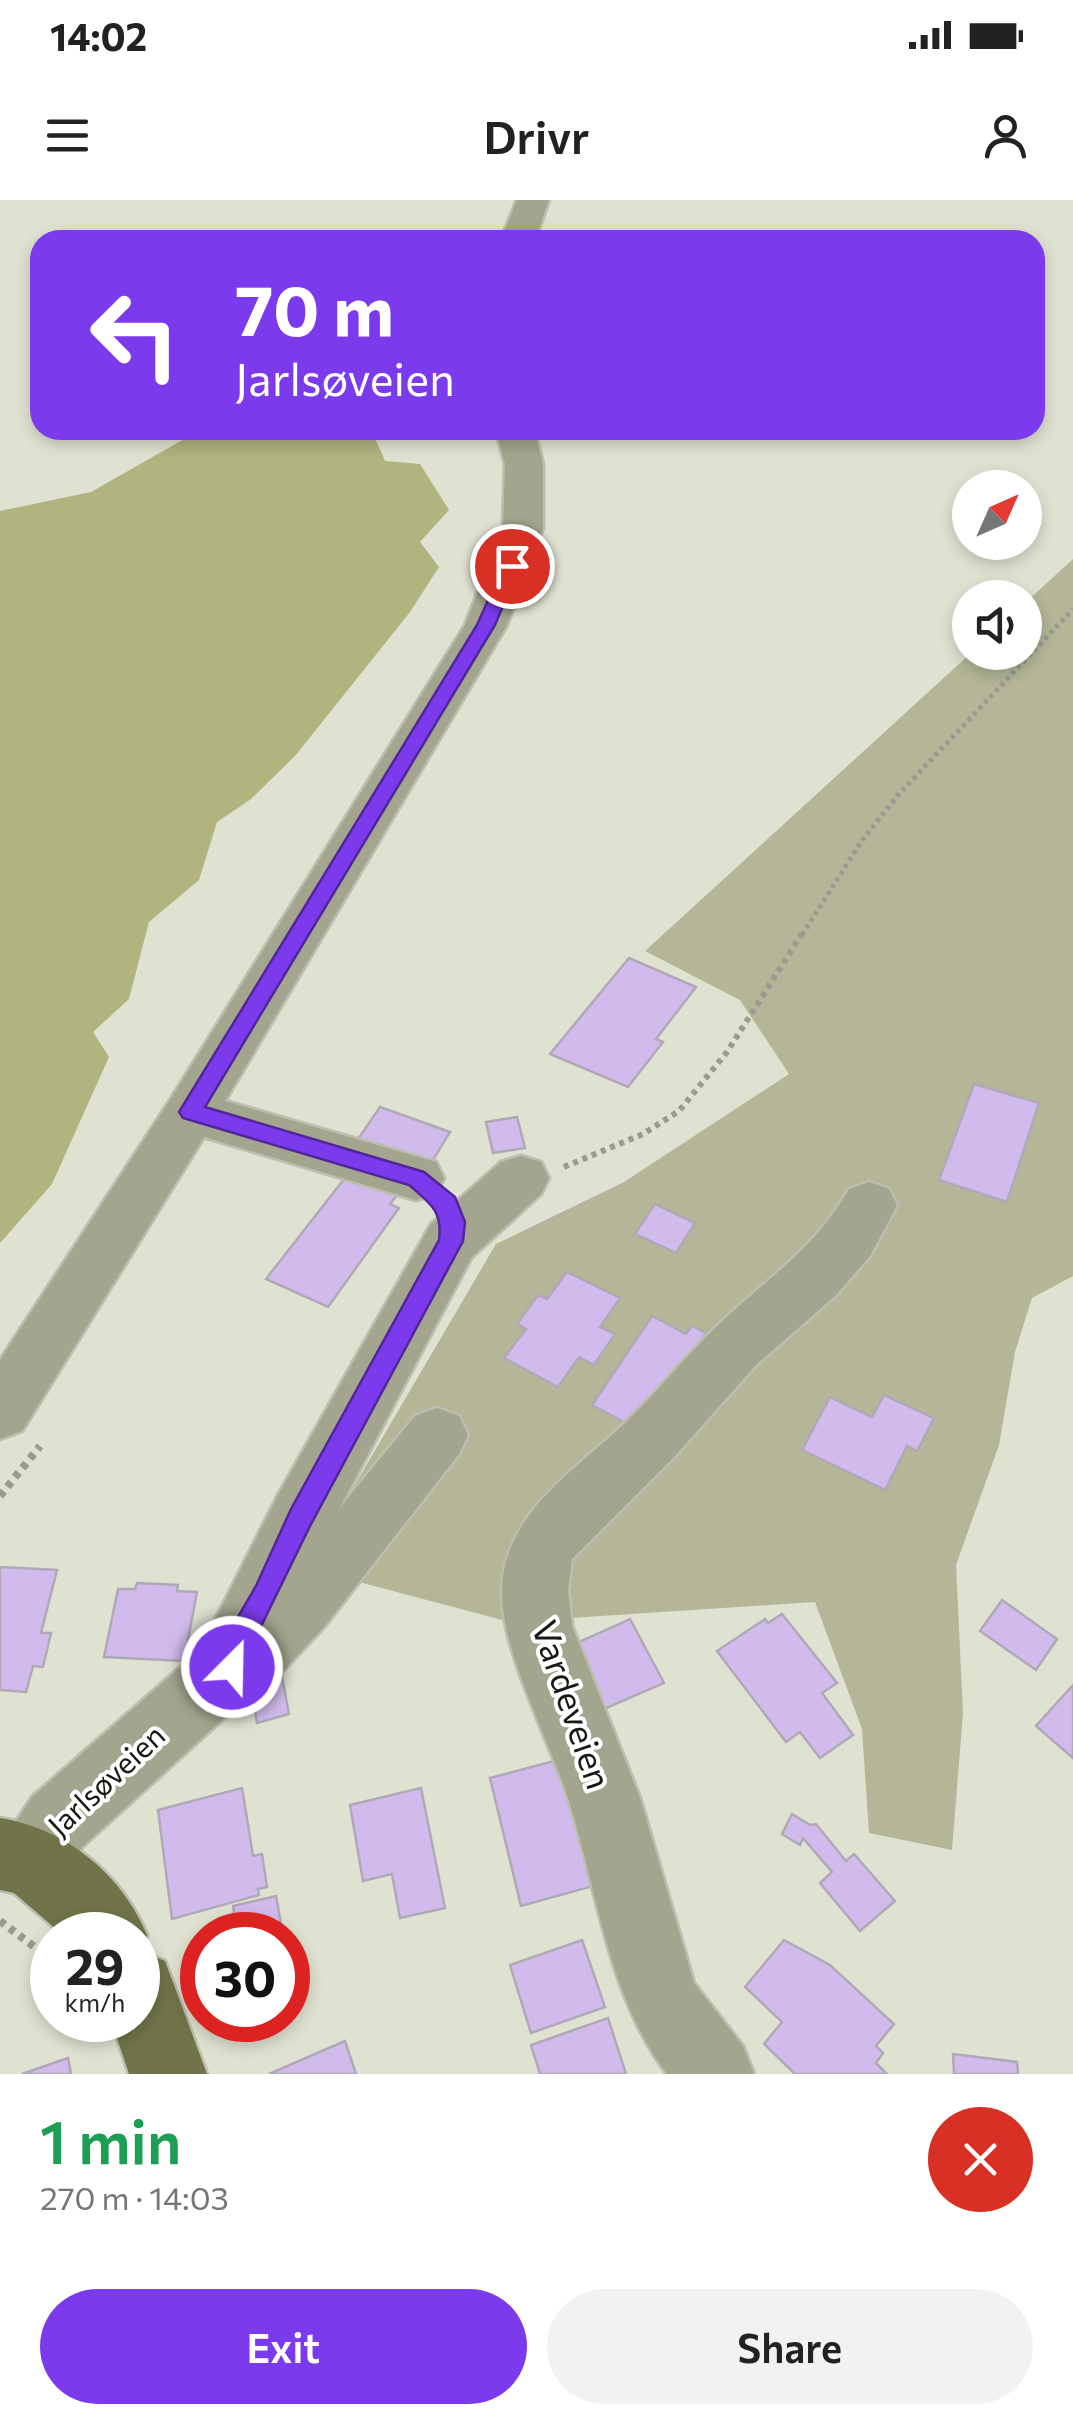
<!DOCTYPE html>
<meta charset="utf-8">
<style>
body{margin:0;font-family:Commissioner,sans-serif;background:#f2f2f2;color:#222;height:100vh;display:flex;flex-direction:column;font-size:38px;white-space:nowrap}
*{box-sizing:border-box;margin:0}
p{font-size:32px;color:#767676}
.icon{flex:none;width:55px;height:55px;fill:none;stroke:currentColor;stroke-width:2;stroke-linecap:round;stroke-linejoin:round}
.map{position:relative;height:1874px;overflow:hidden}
.details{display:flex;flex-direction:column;background:#fff;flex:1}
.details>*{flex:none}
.guide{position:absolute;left:30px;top:30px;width:1015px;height:210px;border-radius:30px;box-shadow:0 5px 15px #0003;background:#7c3aed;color:#fff;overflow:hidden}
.needle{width:65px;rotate:45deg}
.fabs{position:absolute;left:952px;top:270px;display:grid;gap:20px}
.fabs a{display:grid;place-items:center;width:90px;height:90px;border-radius:50%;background:#fff;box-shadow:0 5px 15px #0003;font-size:50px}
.speed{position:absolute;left:30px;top:1712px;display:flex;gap:20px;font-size:50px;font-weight:700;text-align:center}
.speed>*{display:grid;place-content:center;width:130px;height:130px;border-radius:50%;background:#fff;box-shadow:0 5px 15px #0003;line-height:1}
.speed small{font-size:25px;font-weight:400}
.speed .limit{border:15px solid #d22;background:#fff;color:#111}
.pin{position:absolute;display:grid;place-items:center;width:85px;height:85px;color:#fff;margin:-42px;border:5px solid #fff;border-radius:50%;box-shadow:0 2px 10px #0007}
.me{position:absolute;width:110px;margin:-55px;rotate:23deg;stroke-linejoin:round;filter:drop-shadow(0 0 8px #0008)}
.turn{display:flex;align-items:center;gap:35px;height:210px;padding:0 40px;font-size:45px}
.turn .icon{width:130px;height:130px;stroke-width:2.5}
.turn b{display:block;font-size:70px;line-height:85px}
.round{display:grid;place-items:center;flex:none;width:105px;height:105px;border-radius:52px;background:#f2f2f2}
.headline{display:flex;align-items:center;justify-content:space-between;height:170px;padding:0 40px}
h1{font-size:60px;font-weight:600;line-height:75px;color:#1e9e55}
.button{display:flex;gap:20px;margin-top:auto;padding:20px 40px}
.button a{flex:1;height:115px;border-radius:60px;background:#7c3aed;color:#fff;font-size:40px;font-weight:600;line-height:115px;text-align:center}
.button a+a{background:#f2f2f2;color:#222}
.status{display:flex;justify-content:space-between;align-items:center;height:70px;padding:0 50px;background:#fff;direction:ltr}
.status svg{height:28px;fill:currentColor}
header{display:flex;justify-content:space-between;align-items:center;height:130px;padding:0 40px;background:#fff;font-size:45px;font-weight:600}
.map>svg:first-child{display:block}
</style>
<div class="status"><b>14:02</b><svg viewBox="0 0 49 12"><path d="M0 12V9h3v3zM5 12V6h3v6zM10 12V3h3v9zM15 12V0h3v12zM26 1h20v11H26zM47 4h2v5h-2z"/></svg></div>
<header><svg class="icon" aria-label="menu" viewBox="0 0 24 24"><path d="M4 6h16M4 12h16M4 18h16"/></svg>Drivr<svg class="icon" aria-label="person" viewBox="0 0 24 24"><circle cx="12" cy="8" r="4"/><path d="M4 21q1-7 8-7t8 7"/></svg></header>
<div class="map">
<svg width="1073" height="1874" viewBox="0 0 1073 1874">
<rect width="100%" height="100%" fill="#e0e2d1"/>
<polygon fill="#b4b697" points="1073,359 1073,1076 1032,1098 1015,1152 999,1245 956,1365 963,1513 952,1650 869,1633 862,1529 815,1402 510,1422 306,1368 496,1044 624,982 789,874 740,800 645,751 971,453 1025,452 1025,403"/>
<polygon fill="#b1b47f" points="200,230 383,230 374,236 385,261 420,264 449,310 420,342 439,367 410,412 295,556 251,599 217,622 199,680 149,722 129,799 93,832 109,857 52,984 0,1043 0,311 91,292"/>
<g fill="#d1bbec" stroke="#afa9b7" stroke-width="2.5">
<polygon points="629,758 696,787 656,839 663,842 628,887 550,854"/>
<polygon points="974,884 1039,903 1007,1002 939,980"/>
<polygon points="380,907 450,932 430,965 358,939"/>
<polygon points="517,917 525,948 493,953 486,922"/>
<polygon points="348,974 397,995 390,1004 399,1008 328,1107 266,1079"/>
<polygon points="655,1004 695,1023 676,1053 635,1034"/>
<polygon points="567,1072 620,1098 600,1127 615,1134 594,1165 579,1157 558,1187 504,1158 526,1129 517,1124 538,1095 547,1099"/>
<polygon points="652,1116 686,1134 692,1126 706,1133 643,1232 592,1205"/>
<polygon points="884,1195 934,1218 917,1251 907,1246 885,1290 802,1250 830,1197 872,1217"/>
<polygon points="0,1367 57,1370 41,1433 51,1433 43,1467 33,1466 26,1492 0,1490"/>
<polygon points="137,1383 178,1385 177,1391 197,1392 184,1461 104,1457 118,1389 135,1389"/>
<polygon points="1002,1400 1057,1439 1036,1470 980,1431"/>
<polygon points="782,1414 837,1483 822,1493 853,1535 820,1558 800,1532 786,1542 717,1451 765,1419 768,1423"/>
<polygon points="630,1419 664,1483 602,1510 570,1446"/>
<polygon points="280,1466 289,1514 257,1523 249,1473"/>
<polygon points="1073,1485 1073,1558 1036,1526"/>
<polygon points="569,1557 604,1683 521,1706 490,1578"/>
<polygon points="242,1588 253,1656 262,1654 267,1687 258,1689 259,1695 172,1719 158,1610"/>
<polygon points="421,1588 445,1708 400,1718 392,1674 363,1681 350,1605"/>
<polygon points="792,1614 810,1625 816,1624 846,1661 854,1654 895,1701 860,1731 820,1683 832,1672 803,1638 800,1645 782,1634"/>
<polygon points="276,1696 283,1735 237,1735 233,1706"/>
<polygon points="582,1740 605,1807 531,1833 510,1765"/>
<polygon points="784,1740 830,1765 894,1824 876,1846 883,1853 876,1863 887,1874 795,1874 764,1844 782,1822 745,1787"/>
<polygon points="608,1818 626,1874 540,1874 531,1845"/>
<polygon points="345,1841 356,1874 269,1874"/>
<polygon points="953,1854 1017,1862 1018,1874 954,1874"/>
<polygon points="68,1858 71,1874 22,1874"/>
</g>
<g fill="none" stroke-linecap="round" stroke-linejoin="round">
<g stroke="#bcbeaf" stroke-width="5">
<g id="minor">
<polygon points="517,0 549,0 535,40 501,40"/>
<polygon points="496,230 534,230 543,264 543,328 507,425 225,901 436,962 444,978 436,994 416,1000 204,937 22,1231 0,1239 0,1160 172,897 465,425 503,328 505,264"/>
<polygon points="521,956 541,962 549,978 541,994 471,1058 339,1309 415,1216 437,1208 459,1216 468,1235 459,1254 324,1427 279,1475 258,1483 255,1490 82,1647 57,1685 31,1695 5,1685 0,1672 0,1646 32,1597 200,1450 277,1297 431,1024 501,962"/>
<path d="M869,982l20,7 8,16 -27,51 -34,39 -80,70 -82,92 -102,102 -4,31 4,36 68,172 54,185 49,63 11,28h-87c-60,-80 -69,-183 -99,-276 -19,-59 -68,-150 -66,-209 3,-79 78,-121 128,-171 29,-28 54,-60 83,-88 50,-49 100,-78 136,-141z"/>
</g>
</g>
<g stroke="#bcbeaf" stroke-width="5">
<path id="major" d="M0,1618c65,10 122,56 147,117l-6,16 24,10 42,113h-78l-18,-54h27v-85h-75l-49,-42 -14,-3z"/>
</g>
<polyline stroke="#9a9b8e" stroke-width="5" stroke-dasharray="4 4" stroke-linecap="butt" points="802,735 863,639 899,594 1073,409"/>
<polyline stroke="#9a9b8e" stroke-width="6" stroke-dasharray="5 5" stroke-linecap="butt" points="564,967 643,934 679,911 727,852 803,732"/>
<g stroke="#9a9b8e" stroke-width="8" stroke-dasharray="6 6" stroke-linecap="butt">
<polyline points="0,1296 40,1246"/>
<polyline points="0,1721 52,1760"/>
</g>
<use href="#minor" fill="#a3a58e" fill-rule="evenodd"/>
<use href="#major" fill="#717449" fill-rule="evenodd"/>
</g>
<path fill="#7c3aed" stroke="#51269a" stroke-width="2.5" d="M505,362l15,4 -25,59 -290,482 219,65 31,25 10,25 -2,19 -153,285 -63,129 -6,22 -9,3 -10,-3 -5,-10 6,-24 33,-57 35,-77 148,-269c4,-29 -9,-37 -30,-55l-226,-67 -4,-6 298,-487z"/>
<g text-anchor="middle" stroke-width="8" stroke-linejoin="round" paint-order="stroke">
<g font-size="30" fill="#181913" stroke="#fff">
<text transform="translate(107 1581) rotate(-43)" y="10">Jarlsøveien</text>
</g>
<g font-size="35" fill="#181913" stroke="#fff">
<text transform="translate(571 1505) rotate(71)" y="12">Vardeveien</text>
</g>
</g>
</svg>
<div class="fabs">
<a><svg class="needle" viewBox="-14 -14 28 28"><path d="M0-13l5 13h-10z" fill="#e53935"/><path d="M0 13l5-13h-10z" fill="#767676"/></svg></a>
<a><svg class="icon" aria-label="sound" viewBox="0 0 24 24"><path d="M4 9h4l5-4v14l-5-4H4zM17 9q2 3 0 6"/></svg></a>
</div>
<div class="speed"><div>29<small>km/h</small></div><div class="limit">30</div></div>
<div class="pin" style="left:512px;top:366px;background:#d93025"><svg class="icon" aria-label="arrive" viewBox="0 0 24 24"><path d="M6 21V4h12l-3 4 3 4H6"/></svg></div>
<svg class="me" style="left:232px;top:1467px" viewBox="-20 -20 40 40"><circle r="17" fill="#7c3aed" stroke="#fff" stroke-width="3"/><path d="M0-11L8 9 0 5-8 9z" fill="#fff"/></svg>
<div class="guide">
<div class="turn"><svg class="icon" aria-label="left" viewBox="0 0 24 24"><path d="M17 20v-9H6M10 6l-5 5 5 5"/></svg><div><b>70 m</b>Jarlsøveien</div></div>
</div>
</div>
<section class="details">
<div class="headline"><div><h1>1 min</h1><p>270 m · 14:03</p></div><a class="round" style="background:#d93025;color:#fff"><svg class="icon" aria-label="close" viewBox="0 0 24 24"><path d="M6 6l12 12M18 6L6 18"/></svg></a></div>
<div class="button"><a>Exit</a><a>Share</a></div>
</section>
